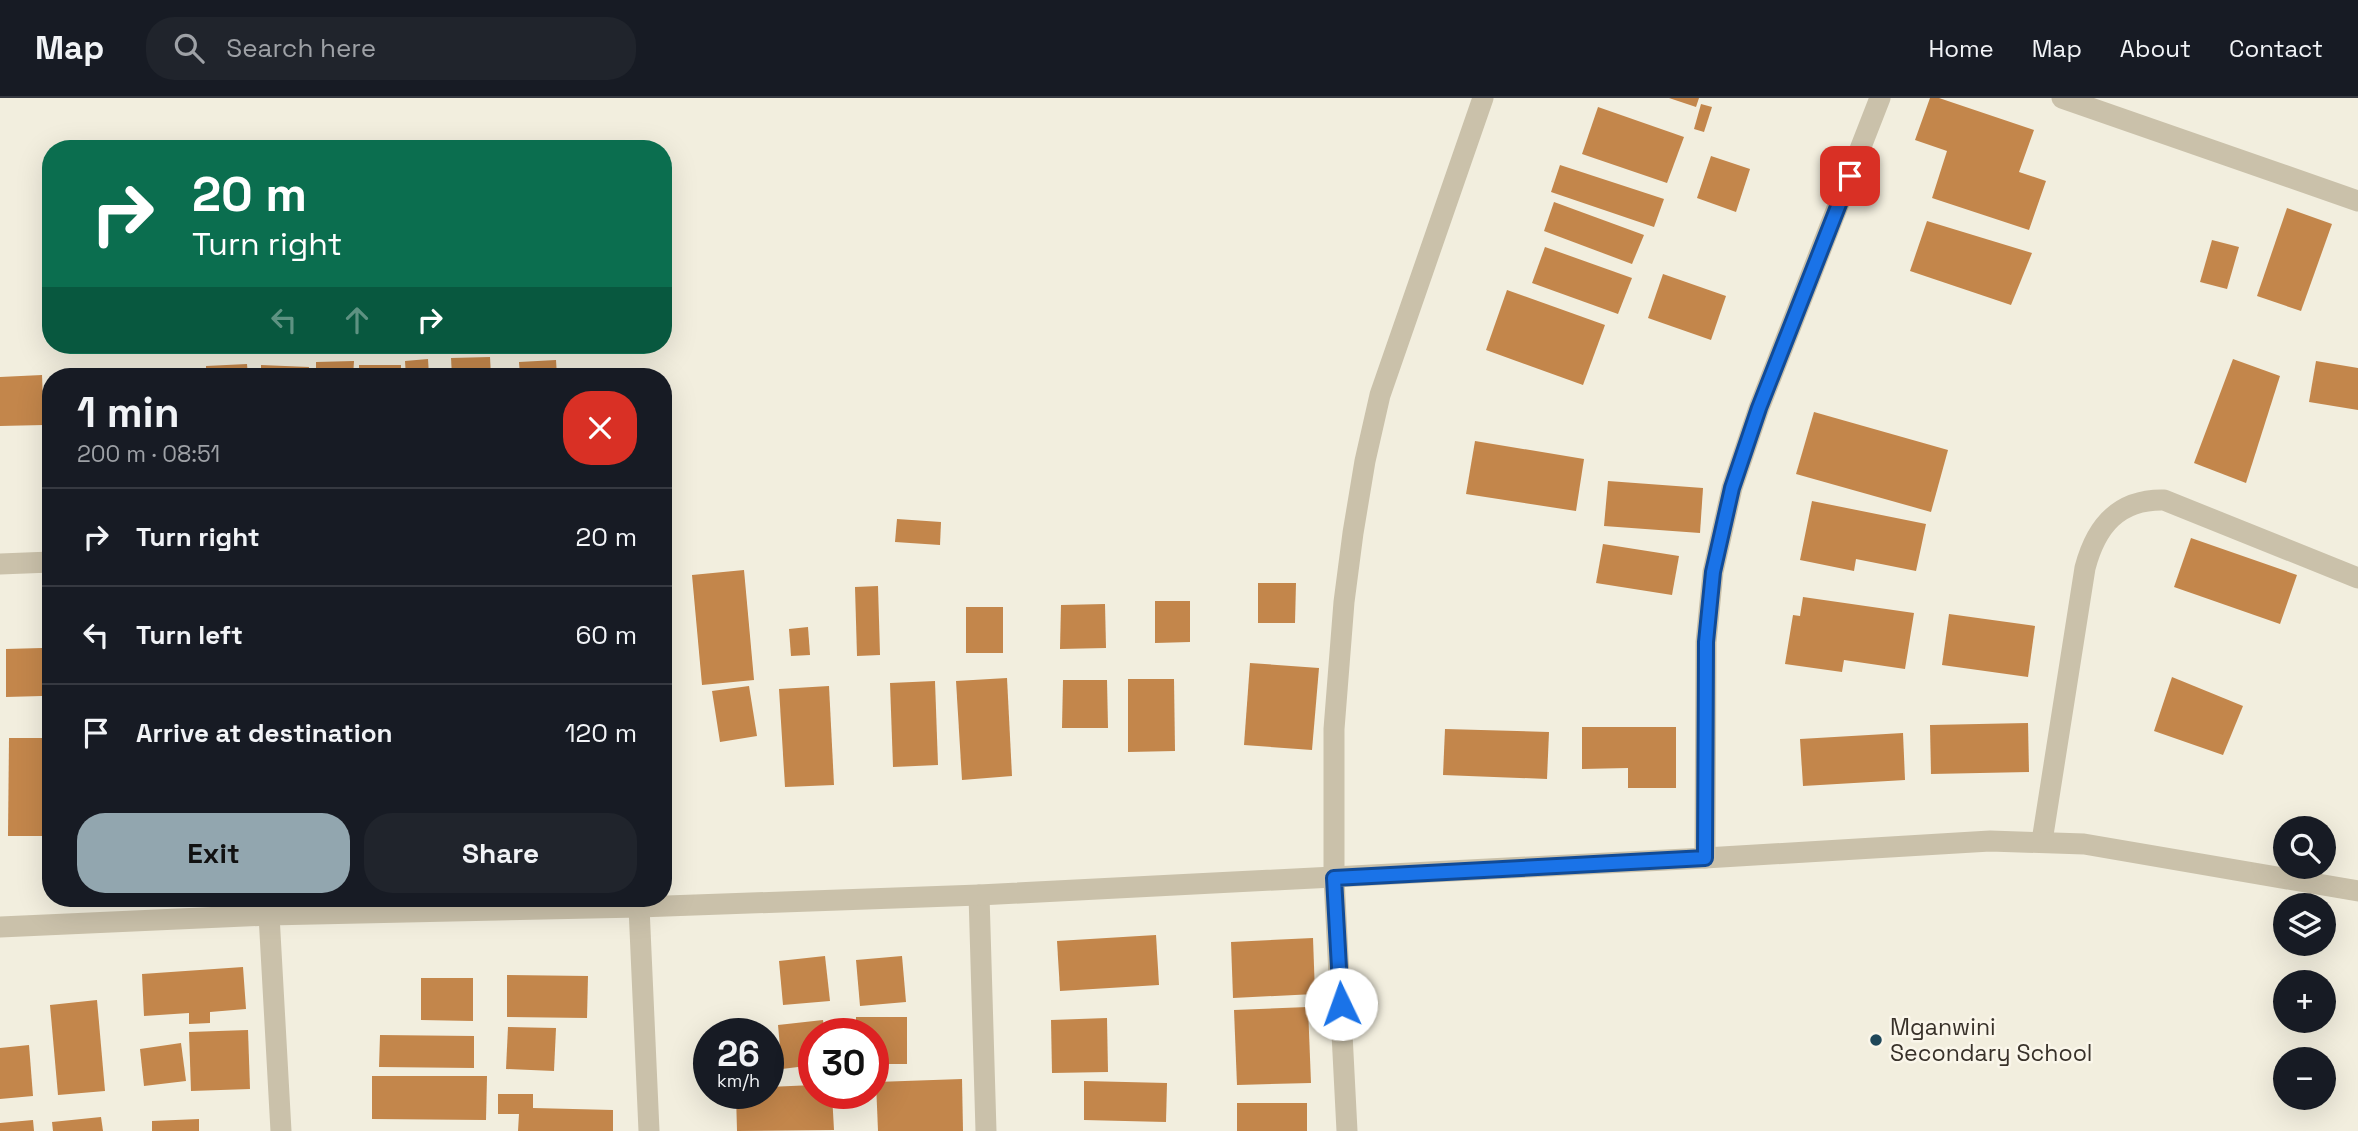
<!DOCTYPE html>
<meta charset="utf-8">
<style>
body{margin:0;font-family:"Space Grotesk",sans-serif;background:#20242c;color:#f1f3f6;height:100vh;display:flex;flex-direction:column;font-size:26px;white-space:nowrap}
*{box-sizing:border-box;margin:0}
p{font-size:23px;color:#9ea1a6}
.icon{flex:none;width:38px;height:38px;fill:none;stroke:currentColor;stroke-width:2;stroke-linecap:round;stroke-linejoin:round}
.map{position:relative;flex:1;overflow:hidden}
.sheet{position:absolute;left:42px;top:270px;width:630px;height:539px;display:flex;flex-direction:column;background:#171b24;border-radius:28px;box-shadow:0 7px 28px #0002}
.sheet>*{flex:none}
.hud{position:absolute;left:42px;top:42px;width:630px;height:214px;border-radius:28px;box-shadow:0 7px 28px #0002;background:#0b6e4f;color:#fff;overflow:hidden}
.tools{position:absolute;left:2273px;top:718px;display:grid;gap:14px}
.tools a{display:grid;place-items:center;width:63px;height:63px;border-radius:50%;background:#171b24;box-shadow:0 7px 28px #0002;font-size:35px}
.speed{position:absolute;left:693px;top:920px;display:flex;gap:14px;font-size:35px;font-weight:700;text-align:center}
.speed>*{display:grid;place-content:center;width:91px;height:91px;border-radius:50%;background:#171b24;box-shadow:0 7px 28px #0002;line-height:1}
.speed small{font-size:18px;font-weight:400}
.speed .limit{border:10px solid #d22;background:#fff;color:#111}
.pin{position:absolute;display:grid;place-items:center;width:60px;height:60px;color:#fff;margin:-30px;border-radius:14px;box-shadow:0 4px 10px #0006}
.me{position:absolute;width:77px;margin:-38px;rotate:357deg;stroke-linejoin:round;filter:drop-shadow(0 0 5px #0008)}
.turn{display:flex;align-items:center;gap:24px;height:147px;padding:0 35px;font-size:32px}
.turn .icon{width:91px;height:91px;stroke-width:2.5}
.turn b{display:block;font-size:49px;line-height:60px}
.lanes{display:flex;align-items:center;height:66px;padding:0 35px;background:#0003;justify-content:center;gap:35px;direction:ltr}
.lanes .off{opacity:.35}
.round{display:grid;place-items:center;flex:none;width:74px;height:74px;border-radius:28px;background:#20242c}
.summary{display:flex;align-items:center;justify-content:space-between;height:119px;padding:0 35px}
h1{font-size:42px;font-weight:700;line-height:52px}
.action{display:flex;gap:14px;margin-top:auto;padding:14px 35px}
.action a{flex:1;height:80px;border-radius:28px;background:#92a6af;color:#111;font-size:28px;font-weight:700;line-height:80px;text-align:center}
.action a+a{background:#20242c;color:#f1f3f6}
ul{padding:0;list-style:none}
li{display:flex;align-items:center;gap:21px;height:98px;padding:0 35px;border-top:2px solid #363941}
li div{flex:1}
li b{display:block;font-size:26px}
li em{font-style:normal}
header{display:flex;align-items:center;gap:42px;box-sizing:border-box;height:98px;padding:0 35px;background:#171b24;border-bottom:2px solid #363941}
header strong{font-size:33px}
nav{display:flex;gap:38px;margin-inline-start:auto;font-size:24px}
.search{width:490px;height:63px;background:#20242c;display:flex;align-items:center;gap:18px;box-sizing:border-box;padding:0 24px;border-radius:28px;color:#9ea1a6;font-size:26px}
.map>svg:first-child{display:block}
</style>
<header>
<strong>Map</strong>
<div class="search"><svg class="icon" aria-label="search" viewBox="0 0 24 24"><circle cx="10" cy="10" r="6"/><path d="M15 15l6 6"/></svg>Search here</div>
<nav><a>Home</a><a>Map</a><a>About</a><a>Contact</a></nav>
</header>
<div class="map">
<svg width="2358" height="1033" viewBox="0 0 2358 1033">
<rect width="100%" height="100%" fill="#f2eede"/>
<g fill="#c3864b">
<polygon points="1669,0 1699,0 1696,9"/>
<polygon points="1930,0 1939,0 2034,32 2019,74 2046,83 2029,132 1932,100 1947,53 1915,42"/>
<polygon points="1701,6 1712,9 1704,34 1694,31"/>
<polygon points="1598,9 1684,39 1667,85 1582,56"/>
<polygon points="1711,58 1750,71 1736,114 1697,100"/>
<polygon points="1560,67 1664,101 1654,129 1551,94"/>
<polygon points="1554,104 1644,137 1632,166 1544,133"/>
<polygon points="2287,110 2332,126 2301,213 2257,198"/>
<polygon points="1927,123 2032,155 2011,207 1910,173"/>
<polygon points="2212,142 2239,149 2227,191 2200,184"/>
<polygon points="1545,149 1632,180 1618,216 1532,185"/>
<polygon points="1663,176 1726,198 1711,242 1648,220"/>
<polygon points="1507,192 1605,227 1583,287 1486,252"/>
<polygon points="490,259 491,278 452,278 451,260"/>
<polygon points="428,261 429,278 406,278 405,263"/>
<polygon points="2233,261 2280,278 2246,385 2194,365"/>
<polygon points="556,262 557,278 520,278 519,264"/>
<polygon points="354,263 353,278 316,278 316,264"/>
<polygon points="2316,263 2358,270 2358,312 2309,304"/>
<polygon points="247,266 248,278 206,278 206,268"/>
<polygon points="261,267 309,269 308,278 261,278"/>
<rect x="359" y="267" width="42" height="11"/>
<polygon points="156,270 201,271 201,278 155,278"/>
<polygon points="123,272 124,278 100,278 100,274"/>
<polygon points="42,277 44,327 0,328 0,279"/>
<polygon points="1814,314 1948,352 1931,414 1796,376"/>
<polygon points="1475,343 1584,361 1576,413 1466,396"/>
<polygon points="1608,383 1703,390 1700,435 1604,428"/>
<polygon points="1812,403 1926,426 1916,473 1856,461 1854,473 1800,462"/>
<polygon points="897,421 941,424 940,447 895,444"/>
<polygon points="2191,440 2297,477 2280,526 2174,489"/>
<polygon points="1603,446 1679,458 1672,497 1596,485"/>
<polygon points="744,472 754,582 702,587 692,477"/>
<polygon points="51,481 51,549 49,549 45,482"/>
<polygon points="1258,485 1296,485 1295,525 1258,525"/>
<polygon points="878,488 880,557 857,558 855,489"/>
<polygon points="1803,499 1914,515 1905,571 1844,562 1842,574 1785,566 1793,517 1800,518"/>
<polygon points="1155,503 1190,503 1190,544 1155,545"/>
<polygon points="1105,506 1106,550 1060,551 1061,507"/>
<rect x="966" y="509" width="37" height="46"/>
<polygon points="1949,516 2035,528 2028,579 1942,567"/>
<polygon points="808,529 810,557 791,558 789,531"/>
<polygon points="42,550 42,598 6,599 6,551"/>
<polygon points="1250,565 1319,570 1312,652 1244,647"/>
<polygon points="2172,579 2243,608 2223,657 2154,633"/>
<polygon points="1007,580 1012,678 962,682 956,583"/>
<polygon points="1128,581 1174,581 1175,653 1128,654"/>
<polygon points="1063,582 1107,582 1108,630 1062,630"/>
<polygon points="935,583 938,667 893,669 890,585"/>
<polygon points="749,588 757,638 720,644 712,593"/>
<polygon points="829,588 834,687 785,689 779,591"/>
<polygon points="2028,625 2029,674 1931,676 1930,627"/>
<polygon points="1582,629 1676,629 1676,690 1628,690 1628,670 1582,671"/>
<polygon points="1445,631 1549,634 1547,681 1443,677"/>
<polygon points="1903,635 1905,682 1803,688 1800,641"/>
<polygon points="9,640 46,640 45,738 8,738"/>
<polygon points="1156,837 1159,887 1060,893 1057,843"/>
<polygon points="1313,840 1315,896 1233,900 1231,844"/>
<polygon points="825,858 830,903 783,907 779,863"/>
<polygon points="902,858 906,904 860,908 856,862"/>
<polygon points="243,869 246,911 210,914 210,925 189,926 189,915 144,918 142,876"/>
<polygon points="507,877 588,878 587,920 507,919"/>
<polygon points="421,880 473,880 473,923 421,922"/>
<polygon points="97,902 105,993 58,997 50,907"/>
<polygon points="1308,909 1311,985 1237,987 1234,912"/>
<polygon points="856,919 907,919 907,966 873,966 873,936 856,936"/>
<polygon points="1107,920 1108,974 1052,975 1051,922"/>
<polygon points="823,922 825,936 814,936 814,967 782,971 778,927"/>
<polygon points="508,929 556,930 554,973 506,971"/>
<polygon points="248,932 250,991 191,993 189,934"/>
<polygon points="380,937 474,938 474,970 379,969"/>
<polygon points="181,945 186,983 144,988 140,951"/>
<polygon points="29,947 33,998 0,1001 0,950"/>
<polygon points="372,978 487,978 486,1022 372,1021"/>
<polygon points="962,981 963,1033 878,1033 876,984"/>
<polygon points="1084,983 1167,985 1166,1024 1084,1022"/>
<polygon points="814,987 814,996 832,996 834,1032 737,1033 736,996 768,996 768,989"/>
<polygon points="498,996 533,996 533,1010 613,1012 613,1033 518,1033 519,1016 498,1016"/>
<rect x="1237" y="1005" width="70" height="28"/>
<polygon points="101,1019 103,1033 53,1033 52,1024"/>
<polygon points="199,1021 199,1033 152,1033 152,1023"/>
<polygon points="33,1022 34,1033 0,1033 0,1025"/>
</g>
<g fill="none" stroke-linecap="round" stroke-linejoin="round">
<g stroke="#cac1aa" stroke-width="21">
<polyline points="2062,0 2358,103"/>
<polyline points="0,466 51,464"/>
<path d="M2042,743l43,-273c11,-42 33,-69 79,-68l194,78"/>
<polyline points="1705,760 1706,544 1713,474 1732,390 1759,310 1880,0"/>
<polyline points="979,797 986,1033"/>
<polyline points="639,809 649,1033"/>
<polyline points="269,817 281,1033"/>
<polyline points="0,829 269,817 639,809 979,797 1705,760 1990,743 2084,746 2358,793"/>
<polyline points="1347,1033 1334,780 1334,631 1344,504 1353,435 1365,363 1380,297 1483,0"/>
</g>
</g>
<g fill="none" stroke-linecap="round" stroke-linejoin="round">
<g stroke="#114b97" stroke-width="18">
<polyline id="route" points="1341,906 1334,780 1705,760 1706,544 1713,474 1732,390 1759,310 1850,78"/>
</g>
<use href="#route" stroke="#1a73e8" stroke-width="12"/>
</g>
<circle fill="#1f4759" stroke="#faf6ea" stroke-width="2.5" cx="1876" cy="942" r="7"/>
<g text-anchor="middle" stroke-width="5" stroke-linejoin="round" paint-order="stroke">
<g font-size="23" fill="#383129" stroke="#faf6ea" text-anchor="start">
<text x="1890" y="937">Mganwini<tspan x="1890" dy="26">Secondary School</tspan></text>
</g>
</g>
</svg>
<div class="tools">
<a><svg class="icon" aria-label="search" viewBox="0 0 24 24"><circle cx="10" cy="10" r="6"/><path d="M15 15l6 6"/></svg></a>
<a><svg class="icon" aria-label="layers" viewBox="0 0 24 24"><path d="M12 4l9 5-9 5-9-5zM3 14l9 5 9-5"/></svg></a>
<a>+</a>
<a>−</a>
</div>
<div class="speed"><div>26<small>km/h</small></div><div class="limit">30</div></div>
<div class="pin" style="left:1850px;top:78px;background:#d93025"><svg class="icon" aria-label="arrive" viewBox="0 0 24 24"><path d="M6 21V4h12l-3 4 3 4H6"/></svg></div>
<svg class="me" style="left:1341px;top:906px" viewBox="-20 -20 40 40"><circle r="19" fill="#fff"/><path d="M0-13L10 11 0 6-10 11z" fill="#1a73e8"/></svg>
<div class="hud">
<div class="turn"><svg class="icon" aria-label="right" viewBox="0 0 24 24"><path d="M7 20v-9h11M14 6l5 5-5 5"/></svg><div><b>20 m</b>Turn right</div></div>
<div class="lanes"><svg class="icon off" aria-label="left" viewBox="0 0 24 24"><path d="M17 20v-9H6M10 6l-5 5 5 5"/></svg><svg class="icon off" aria-label="ahead" viewBox="0 0 24 24"><path d="M12 20V5M6 11l6-6 6 6"/></svg><svg class="icon" aria-label="right" viewBox="0 0 24 24"><path d="M7 20v-9h11M14 6l5 5-5 5"/></svg></div>
</div>
<section class="sheet">
<div class="summary"><div><h1>1 min</h1><p>200 m · 08:51</p></div><a class="round" style="background:#d93025;color:#fff"><svg class="icon" aria-label="close" viewBox="0 0 24 24"><path d="M6 6l12 12M18 6L6 18"/></svg></a></div>
<ul>
<li><svg class="icon" aria-label="right" viewBox="0 0 24 24"><path d="M7 20v-9h11M14 6l5 5-5 5"/></svg><div><b>Turn right</b></div><em>20 m</em></li>
<li><svg class="icon" aria-label="left" viewBox="0 0 24 24"><path d="M17 20v-9H6M10 6l-5 5 5 5"/></svg><div><b>Turn left</b></div><em>60 m</em></li>
<li><svg class="icon" aria-label="arrive" viewBox="0 0 24 24"><path d="M6 21V4h12l-3 4 3 4H6"/></svg><div><b>Arrive at destination</b></div><em>120 m</em></li>
</ul>
<div class="action"><a>Exit</a><a>Share</a></div>
</section>
</div>
